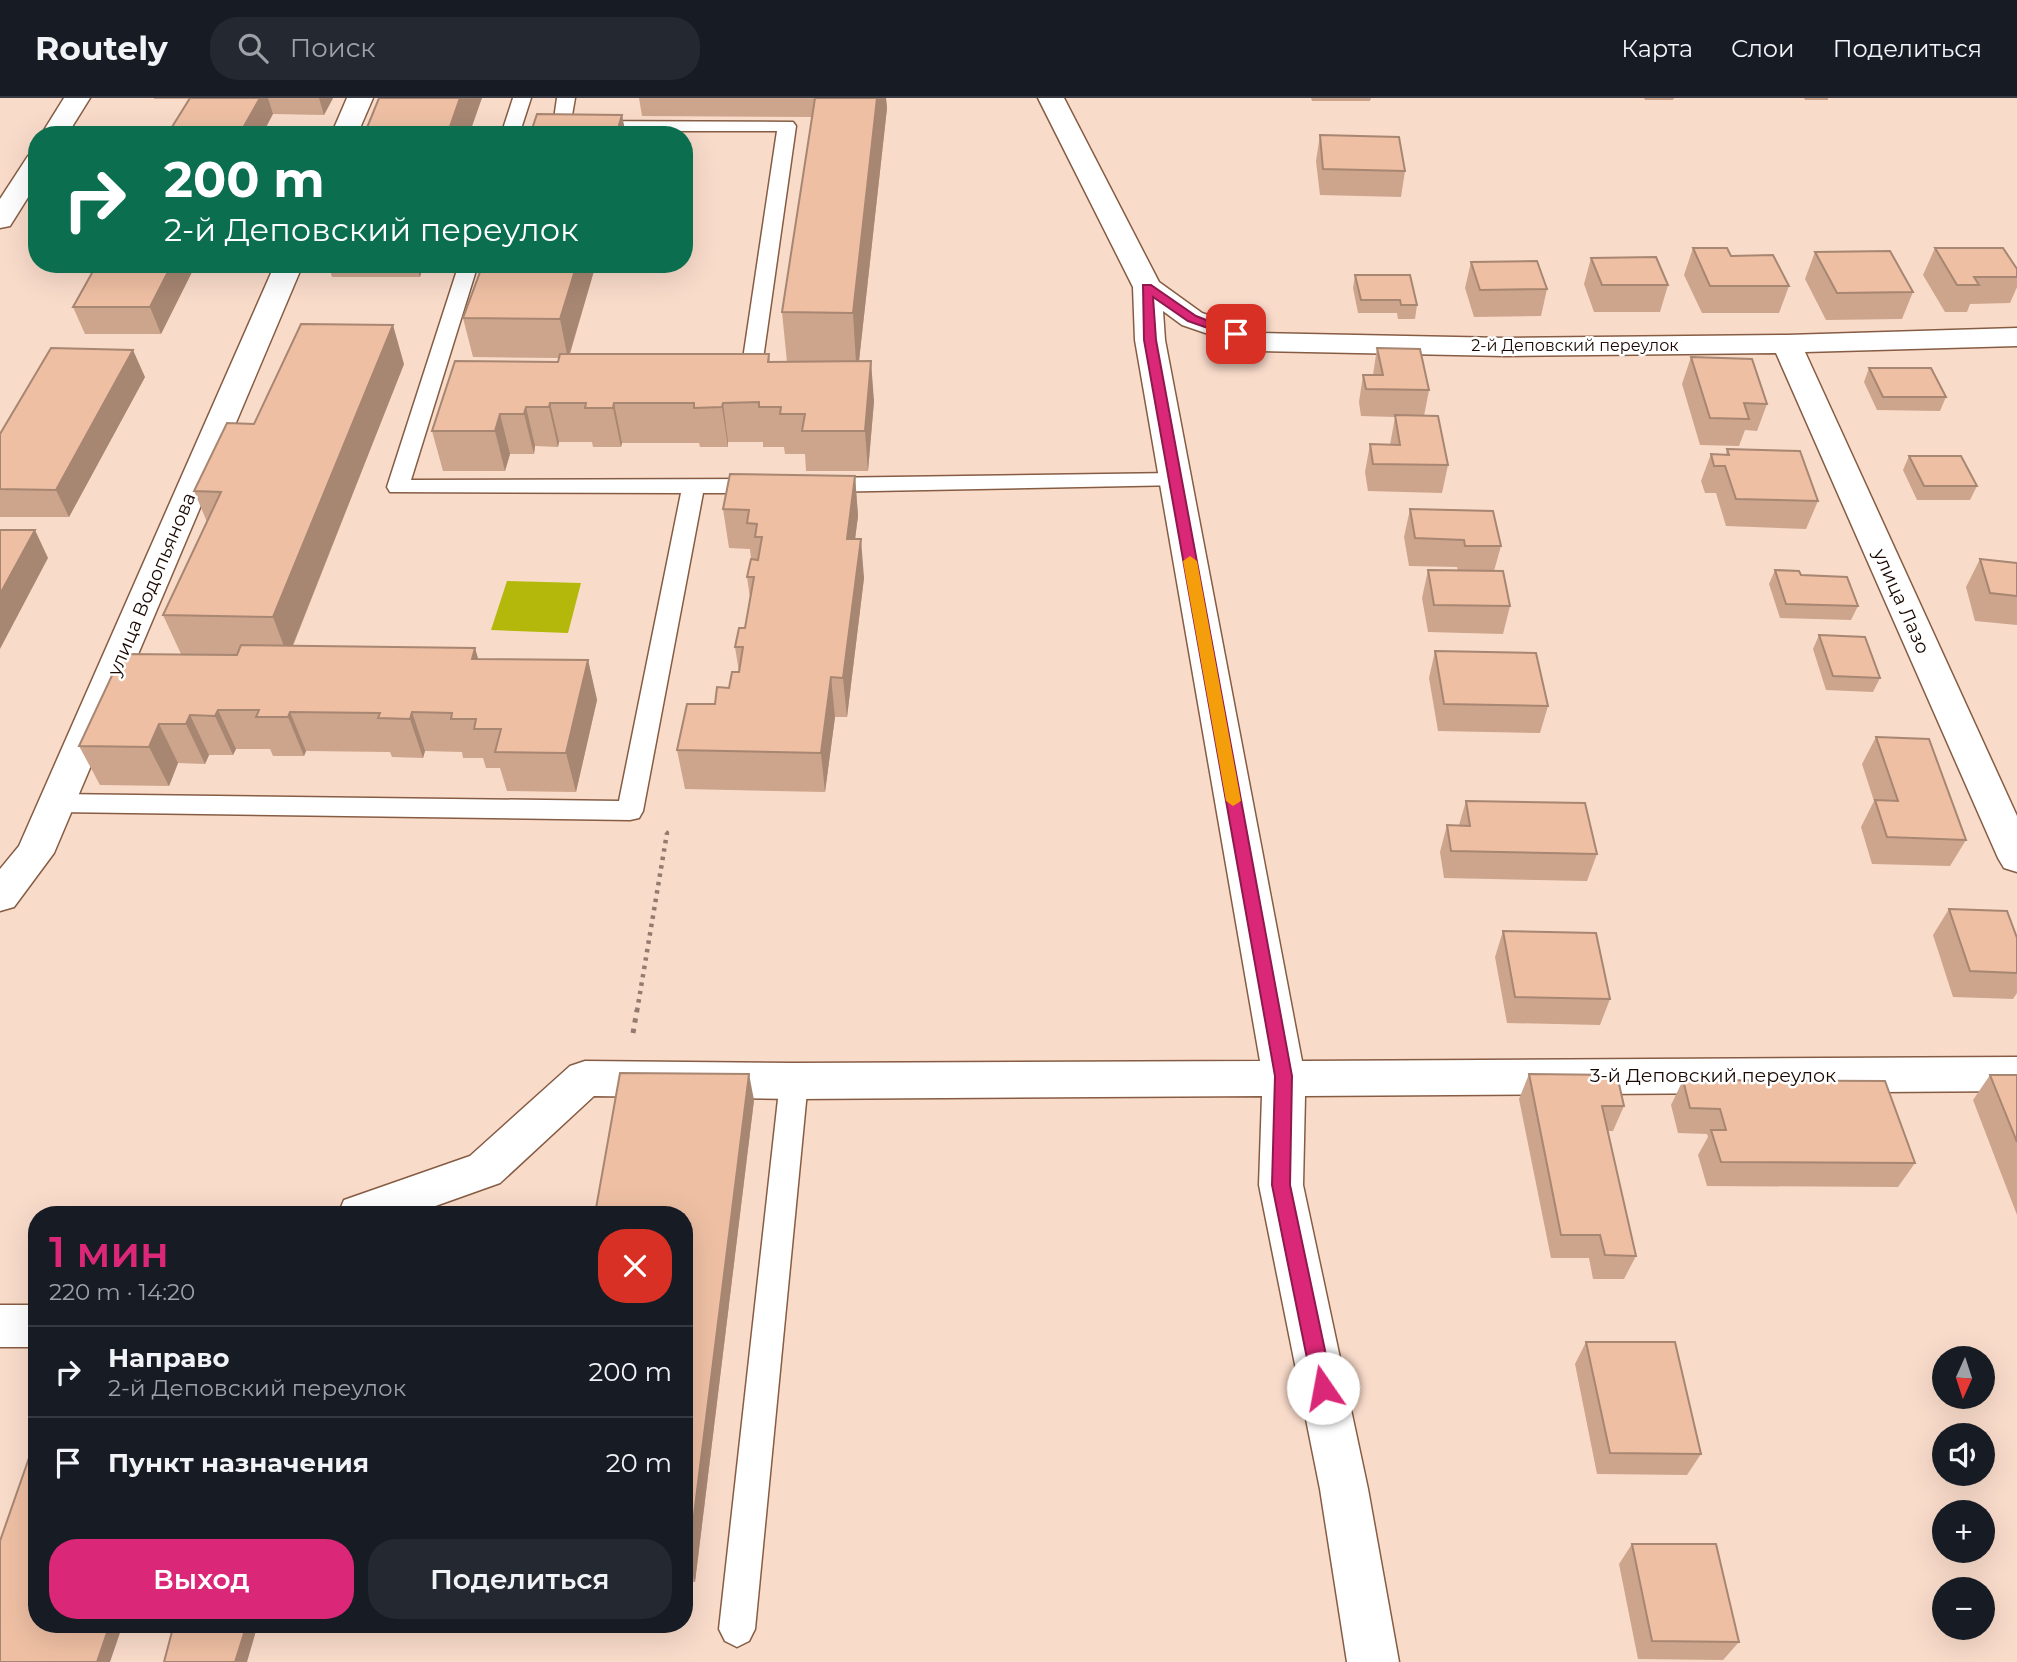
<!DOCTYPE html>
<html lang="ru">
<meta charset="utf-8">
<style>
body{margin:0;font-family:Montserrat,sans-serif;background:#242831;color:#f1f3f6;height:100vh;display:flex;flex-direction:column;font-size:26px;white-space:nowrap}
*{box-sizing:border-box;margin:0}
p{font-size:23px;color:#9ea1a6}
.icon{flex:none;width:38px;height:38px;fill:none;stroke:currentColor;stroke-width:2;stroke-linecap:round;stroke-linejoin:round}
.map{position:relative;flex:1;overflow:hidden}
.side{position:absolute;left:28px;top:1108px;width:665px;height:427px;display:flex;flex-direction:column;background:#171b24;border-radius:28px;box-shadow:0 7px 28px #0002}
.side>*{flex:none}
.hud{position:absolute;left:28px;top:28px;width:665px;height:147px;border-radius:28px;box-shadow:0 7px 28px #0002;background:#0b6e4f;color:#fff;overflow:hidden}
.needle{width:46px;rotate:183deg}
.buttons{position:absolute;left:1932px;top:1248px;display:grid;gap:14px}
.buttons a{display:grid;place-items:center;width:63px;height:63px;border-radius:50%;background:#171b24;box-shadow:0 7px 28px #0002;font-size:35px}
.pin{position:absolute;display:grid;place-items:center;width:60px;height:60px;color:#fff;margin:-30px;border-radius:14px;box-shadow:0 4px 10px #0006}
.me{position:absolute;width:77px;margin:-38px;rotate:348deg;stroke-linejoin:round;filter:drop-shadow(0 0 5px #0008)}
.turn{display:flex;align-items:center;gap:24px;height:147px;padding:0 21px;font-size:32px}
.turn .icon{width:91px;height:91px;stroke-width:2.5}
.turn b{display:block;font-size:49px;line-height:60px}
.round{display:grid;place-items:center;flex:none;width:74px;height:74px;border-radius:28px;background:#242831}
.head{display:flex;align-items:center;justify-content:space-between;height:119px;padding:0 21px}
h1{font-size:42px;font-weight:600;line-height:52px;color:#db2777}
.primary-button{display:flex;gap:14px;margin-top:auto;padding:14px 21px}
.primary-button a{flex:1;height:80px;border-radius:28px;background:#db2777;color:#fff;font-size:28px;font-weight:600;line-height:80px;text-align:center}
.primary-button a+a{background:#242831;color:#f1f3f6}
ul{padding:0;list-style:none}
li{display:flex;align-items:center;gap:21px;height:91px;padding:0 21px;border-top:2px solid #363941}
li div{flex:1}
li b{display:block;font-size:26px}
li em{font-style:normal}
header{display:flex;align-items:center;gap:42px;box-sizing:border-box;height:98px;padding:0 35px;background:#171b24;border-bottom:2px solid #363941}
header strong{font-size:33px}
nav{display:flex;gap:38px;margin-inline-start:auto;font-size:24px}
.search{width:490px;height:63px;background:#242831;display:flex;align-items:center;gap:18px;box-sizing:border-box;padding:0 24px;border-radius:28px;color:#9ea1a6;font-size:26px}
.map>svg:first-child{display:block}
</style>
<header>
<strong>Routely</strong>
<div class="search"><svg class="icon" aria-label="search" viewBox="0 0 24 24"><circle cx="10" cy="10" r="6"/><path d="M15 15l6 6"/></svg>Поиск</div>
<nav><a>Карта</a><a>Слои</a><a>Поделиться</a></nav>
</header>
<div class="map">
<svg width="2017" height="1564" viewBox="0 0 2017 1564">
<rect width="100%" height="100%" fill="#f9dbca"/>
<polygon fill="#b3b80b" points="507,483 581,485 568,535 491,532"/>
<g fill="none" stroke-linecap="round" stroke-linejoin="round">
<g stroke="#865c43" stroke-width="3">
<g id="lane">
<polygon points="513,0 531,0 519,37 501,37"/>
<polygon points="557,0 575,0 571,23 793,24 796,28 763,261 760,265 746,265 743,261 777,33 562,33 553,28"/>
<polygon points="459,166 478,166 411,382 762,381 770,383 773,388 770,393 762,395 703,395 643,713 639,720 630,722 57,714 48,712 44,705 48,698 57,696 619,703 681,395 390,394 387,389"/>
<polygon points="1175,375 1183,377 1186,382 1183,387 821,394 813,392 810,387 813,382 821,380"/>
<polygon points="794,971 804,975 808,983 755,1531 749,1543 737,1549 725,1543 719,1531 780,983 784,975"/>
</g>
</g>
<g stroke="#865c43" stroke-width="3">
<g id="street">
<polygon points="347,0 373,0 357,37 331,37"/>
<polygon points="1038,0 1064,0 1159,184 1202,215 1261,235 1505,240 1787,237 2017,230 2017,248 1805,254 2017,718 2017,774 2004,770 1998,760 1776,255 1505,258 1258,253 1182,227 1163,213 1165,242 1302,963 2017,959 2017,993 1305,998 1303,1087 1368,1391 1399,1564 1347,1564 1320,1391 1259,1087 1262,998 794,1001 594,998 500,1085 413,1116 338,1116 344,1102 470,1058 570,968 585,963 794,965 1260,963 1135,242 1133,189"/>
<polygon points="275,166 303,166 54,755 14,809 0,813 0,771 19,748"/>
<rect x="0" y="1207" width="37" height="42"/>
</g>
</g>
<g stroke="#865c43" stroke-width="3">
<g id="secondary">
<polygon points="64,0 90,0 67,37 41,37"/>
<polygon points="37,56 37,85 10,128 0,130 0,101 28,58"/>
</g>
</g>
<polyline stroke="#937c6f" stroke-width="4.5" stroke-dasharray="3.5 5" stroke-linecap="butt" points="637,913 667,735 662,732"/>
<polyline stroke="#937c6f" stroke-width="5" stroke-dasharray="4.5 6" stroke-linecap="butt" points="633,935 637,912"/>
<use href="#lane" fill="#fff" fill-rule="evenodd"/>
<use href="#street" fill="#fff" fill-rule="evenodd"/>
<use href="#secondary" fill="#fff" fill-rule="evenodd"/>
</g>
<g fill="#cda48c">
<polygon points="154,0 333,0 324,17 273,16 189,1 154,1"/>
<polygon points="639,0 886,0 887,10 859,263 874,303 868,373 806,373 805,356 785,356 784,349 763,349 763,344 728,344 728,349 700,349 699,345 622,345 621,349 593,349 592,344 559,344 558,349 535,348 534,356 510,356 505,373 443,373 432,333 558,264 558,260 473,259 463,220 483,166 596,166 570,256 769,256 770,264 787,264 782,214 812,19 642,18"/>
<polygon points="1311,0 1371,0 1370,3 1312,3"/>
<polygon points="1644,0 1674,0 1673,2 1645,2"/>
<polygon points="1804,0 1828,0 1828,2 1805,2"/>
<polygon points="1320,37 1405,73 1401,99 1320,97 1316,63"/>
<polygon points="1693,150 1731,158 1789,188 1779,215 1702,215 1684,177"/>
<polygon points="1935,150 2017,171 2017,189 2010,205 1970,206 1967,214 1945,214 1923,177"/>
<polygon points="1815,154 1913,194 1902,221 1826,222 1805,181"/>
<polygon points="1591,160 1668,187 1660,214 1594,214 1584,186"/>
<polygon points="1471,164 1547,191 1541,218 1474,219 1465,190"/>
<polygon points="97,166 196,166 161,236 85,236 73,209"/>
<polygon points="328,166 424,166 420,179 332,179"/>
<polygon points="1355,177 1417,207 1415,221 1398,221 1397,215 1358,215 1353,190"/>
<polygon points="1377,250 1429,292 1424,318 1448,367 1442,395 1368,393 1365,374 1370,346 1390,347 1395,319 1361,318 1359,304 1363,277 1373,277"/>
<polygon points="1691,259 1767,306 1757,333 1745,332 1739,348 1700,347 1682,286"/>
<polygon points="404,266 293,548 478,561 588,562 597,602 576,694 507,693 500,670 486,670 483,660 463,660 462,654 425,653 423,660 392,659 390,654 306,653 304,658 273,658 270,651 236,651 233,657 209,657 205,666 178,665 169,688 100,687 79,648 181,556 163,517 207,424 194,393 254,326"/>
<polygon points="1869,270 1946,299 1940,313 1877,312 1864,284"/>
<polygon points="145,279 69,419 0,419 0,336"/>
<polygon points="1727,351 1818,403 1806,431 1726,428 1716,395 1705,395 1701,383 1711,356 1726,356"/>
<polygon points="1909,358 1977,388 1970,402 1917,402 1903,372"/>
<polygon points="855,378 858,418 855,441 864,480 847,619 835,619 825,694 685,691 677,652 729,590 739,574 735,549 745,530 750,500 747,479 751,461 750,451 729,450 723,411"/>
<polygon points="1410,411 1501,448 1494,473 1510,508 1503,536 1428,534 1422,500 1428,472 1458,473 1457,469 1409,468 1404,439"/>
<polygon points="1980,461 2017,465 2017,527 1975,523 1966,489"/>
<polygon points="1775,472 1801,477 1858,508 1851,522 1780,520 1769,486"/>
<polygon points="1819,537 1880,580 1873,594 1826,592 1813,551"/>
<polygon points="1435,553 1548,608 1540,635 1438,633 1429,580"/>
<polygon points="1876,639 1966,742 1950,768 1872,766 1861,729 1874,703 1862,666"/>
<polygon points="1466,703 1597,756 1587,783 1444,780 1440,754 1447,727 1459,727"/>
<polygon points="1949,811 2017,840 2017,895 2013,901 1953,899 1933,837"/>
<polygon points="1503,833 1610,901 1600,927 1507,925 1495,859"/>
<polygon points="1529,976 1624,1008 1613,1033 1607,1033 1636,1158 1624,1181 1593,1181 1589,1160 1551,1160 1519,1001"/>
<polygon points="1990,977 2017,977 2017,1117 1973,1002"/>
<polygon points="1683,982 1915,1065 1898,1089 1707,1088 1698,1057 1708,1039 1707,1036 1678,1035 1671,1007"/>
<polygon points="754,1002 695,1484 684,1484 684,1116"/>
<polygon points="1586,1244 1701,1356 1687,1377 1597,1376 1575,1266"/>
<polygon points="1632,1446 1739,1544 1723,1562 1638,1561 1619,1466"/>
</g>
<g fill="#a78672">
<polygon points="260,0 268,0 273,16 262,37 239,37"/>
<polygon points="319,0 333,0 324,17"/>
<polygon points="460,0 482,0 469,37 447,37"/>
<polygon points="877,0 886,0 887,10 857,281 853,215"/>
<polygon points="622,17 626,37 616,37"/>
<polygon points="172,166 196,166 161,236 150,209"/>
<polygon points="416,166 424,166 420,179"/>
<polygon points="577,166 596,166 568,261 560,221"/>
<polygon points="393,227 404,266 288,559 273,519"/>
<polygon points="133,252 145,279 69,419 56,392"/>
<polygon points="871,263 874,303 868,373 865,333"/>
<polygon points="550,305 559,344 558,349 549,309"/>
<polygon points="614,305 622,345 621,349 613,310"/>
<polygon points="723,305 728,344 728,349 722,309"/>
<polygon points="526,309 535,348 534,356 524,316"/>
<polygon points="500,316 510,356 505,373 495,333"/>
<polygon points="855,378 858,418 850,480 847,441"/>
<polygon points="35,432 48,460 0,551 0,496"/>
<polygon points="861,441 864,480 847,619 843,580"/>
<polygon points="475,550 487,590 472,561"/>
<polygon points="588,562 597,602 576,694 566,655"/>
<polygon points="831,579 835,619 825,694 821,655"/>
<polygon points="218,612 236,651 233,657 215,618"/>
<polygon points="290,614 306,653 304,658 288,619"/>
<polygon points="412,614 425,653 423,660 410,621"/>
<polygon points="190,617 209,657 205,666 186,626"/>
<polygon points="159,626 178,665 169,688 149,649"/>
<polygon points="749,976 754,1002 695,1484 688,1465"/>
<polygon points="110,1526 123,1526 110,1564 97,1564"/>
<polygon points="247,1526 258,1526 247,1564 235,1564"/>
</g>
<g fill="#eebfa3" stroke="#a78672" stroke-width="2">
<polygon points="190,0 260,0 239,37 167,37"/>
<polygon points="379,0 460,0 447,37 364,37"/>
<polygon points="815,0 877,0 853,215 782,214"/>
<polygon points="537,16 622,17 616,37 530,37"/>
<polygon points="1320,37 1399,39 1405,73 1323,71"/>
<polygon points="1693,150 1727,150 1731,158 1773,157 1789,188 1710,188"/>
<polygon points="1935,150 2003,150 2017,171 2017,179 1974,179 1979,187 1957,187"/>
<polygon points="1890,153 1913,194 1837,195 1815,154"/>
<polygon points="1656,159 1668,187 1602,187 1591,160"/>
<polygon points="1537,163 1547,191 1480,192 1471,164"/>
<polygon points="97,166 172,166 150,209 73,209"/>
<polygon points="483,166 577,166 560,221 463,220"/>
<polygon points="1355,177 1410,177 1417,207 1401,207 1400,202 1361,202"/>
<polygon points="301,226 393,227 273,519 163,517 221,394 194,393 227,325 254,326"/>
<polygon points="51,250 133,252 56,392 0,391 0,336"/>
<polygon points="1377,250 1420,251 1429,292 1366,291 1363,277 1383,277"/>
<polygon points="560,256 769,256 768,264 871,263 865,333 802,333 805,316 780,316 781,309 759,309 759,304 723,305 722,309 694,310 694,305 614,305 613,310 585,310 586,305 550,305 549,309 526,309 524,316 500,316 495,333 432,333 455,263 558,264"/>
<polygon points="1691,259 1752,261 1767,306 1744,305 1749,321 1710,320"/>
<polygon points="1869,270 1931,270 1946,299 1883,299"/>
<polygon points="1395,317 1438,318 1448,367 1373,366 1370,346 1400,347"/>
<polygon points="1727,351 1800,353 1818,403 1736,401 1725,368 1714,368 1711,356 1729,357"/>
<polygon points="1909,358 1961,358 1977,388 1924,388"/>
<polygon points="730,376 855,378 847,441 861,441 843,580 831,579 821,655 677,652 687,606 715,606 717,589 729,590 732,574 739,574 743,549 735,549 739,530 745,530 754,479 747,479 751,461 758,462 762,439 755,439 757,426 747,425 749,412 723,411"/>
<polygon points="1410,411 1493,413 1501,448 1465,448 1464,442 1415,440"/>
<polygon points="0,432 35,432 0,496"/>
<polygon points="1980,461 2017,465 2017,498 1990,495"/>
<polygon points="1428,472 1503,473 1510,508 1434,507"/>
<polygon points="1775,472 1799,473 1801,477 1847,479 1858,508 1786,506"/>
<polygon points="1819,537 1865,539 1880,580 1833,578"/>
<polygon points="241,547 475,550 472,561 588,562 566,655 495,654 501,631 474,631 476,621 451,621 452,615 412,614 410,621 378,620 380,615 290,614 288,619 256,619 259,612 218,612 215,618 190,617 186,626 159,626 149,649 79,648 122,556 237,557"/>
<polygon points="1435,553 1536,555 1548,608 1444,606"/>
<polygon points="1876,639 1929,641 1966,742 1887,739 1875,702 1898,703"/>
<polygon points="1466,703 1585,705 1597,756 1451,753 1447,727 1470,728"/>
<polygon points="1949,811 2007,813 2017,840 2017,875 1970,873"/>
<polygon points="1503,833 1596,835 1610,901 1515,899"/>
<polygon points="620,975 749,976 688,1465 684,1464 684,1116 595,1116"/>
<polygon points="1529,976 1617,977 1624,1008 1602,1008 1636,1158 1605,1157 1600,1137 1561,1137"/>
<polygon points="1990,977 2017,977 2017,1044"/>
<polygon points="1683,982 1885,983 1915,1065 1721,1064 1711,1032 1726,1032 1720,1011 1690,1010"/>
<polygon points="1586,1244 1675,1244 1701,1356 1610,1355"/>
<polygon points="37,1337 37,1526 110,1526 97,1564 0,1564 0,1443"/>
<polygon points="1632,1446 1716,1446 1739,1544 1652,1543"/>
<polygon points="174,1526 247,1526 235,1564 164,1564"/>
</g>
<polygon fill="#db2777" stroke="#8e194d" stroke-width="2" points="1143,187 1151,187 1196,218 1242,236 1236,240 1188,223 1153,199 1156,242 1292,978 1290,1087 1333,1290 1330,1296 1323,1299 1316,1296 1313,1290 1272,1087 1275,978 1144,242"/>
<polygon fill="#f59e0b" points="1190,458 1197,463 1241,703 1233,708 1226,703 1183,463"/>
<g text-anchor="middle" stroke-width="5" stroke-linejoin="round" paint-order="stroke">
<g font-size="16" fill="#190902" stroke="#fff">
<text x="1575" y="253">2-й Деповский переулок</text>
</g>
<g font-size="19" fill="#190902" stroke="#fff">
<text transform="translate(151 486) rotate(-67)" y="7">улица Водопьянова</text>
<text transform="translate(1902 503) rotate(66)" y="7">улица Лазо</text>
<text x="1713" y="984">3-й Деповский переулок</text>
</g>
</g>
</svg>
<div class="buttons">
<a><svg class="needle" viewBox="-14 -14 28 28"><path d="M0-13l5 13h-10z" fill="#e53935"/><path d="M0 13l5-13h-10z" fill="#9ea1a6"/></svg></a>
<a><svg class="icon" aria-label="sound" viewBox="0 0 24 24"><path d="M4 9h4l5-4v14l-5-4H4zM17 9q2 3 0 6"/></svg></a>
<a>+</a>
<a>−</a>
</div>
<div class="pin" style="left:1236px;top:236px;background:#d93025"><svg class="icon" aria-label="arrive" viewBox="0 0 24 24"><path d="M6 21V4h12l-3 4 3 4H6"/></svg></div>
<svg class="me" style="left:1323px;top:1290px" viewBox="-20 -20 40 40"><circle r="19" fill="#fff"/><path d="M0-13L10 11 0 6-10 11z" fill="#db2777"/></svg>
<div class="hud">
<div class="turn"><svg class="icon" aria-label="right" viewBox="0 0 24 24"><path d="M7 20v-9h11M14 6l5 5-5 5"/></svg><div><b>200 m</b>2-й Деповский переулок</div></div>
</div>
<section class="side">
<div class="head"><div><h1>1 мин</h1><p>220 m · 14:20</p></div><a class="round" style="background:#d93025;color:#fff"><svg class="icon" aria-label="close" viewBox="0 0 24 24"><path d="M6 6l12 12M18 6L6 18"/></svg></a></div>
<ul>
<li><svg class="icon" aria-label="right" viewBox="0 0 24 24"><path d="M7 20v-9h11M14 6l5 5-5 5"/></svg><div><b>Направо</b><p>2-й Деповский переулок</p></div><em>200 m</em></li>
<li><svg class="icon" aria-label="arrive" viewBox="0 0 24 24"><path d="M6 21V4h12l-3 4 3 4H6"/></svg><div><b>Пункт назначения</b></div><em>20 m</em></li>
</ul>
<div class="primary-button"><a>Выход</a><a>Поделиться</a></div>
</section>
</div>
